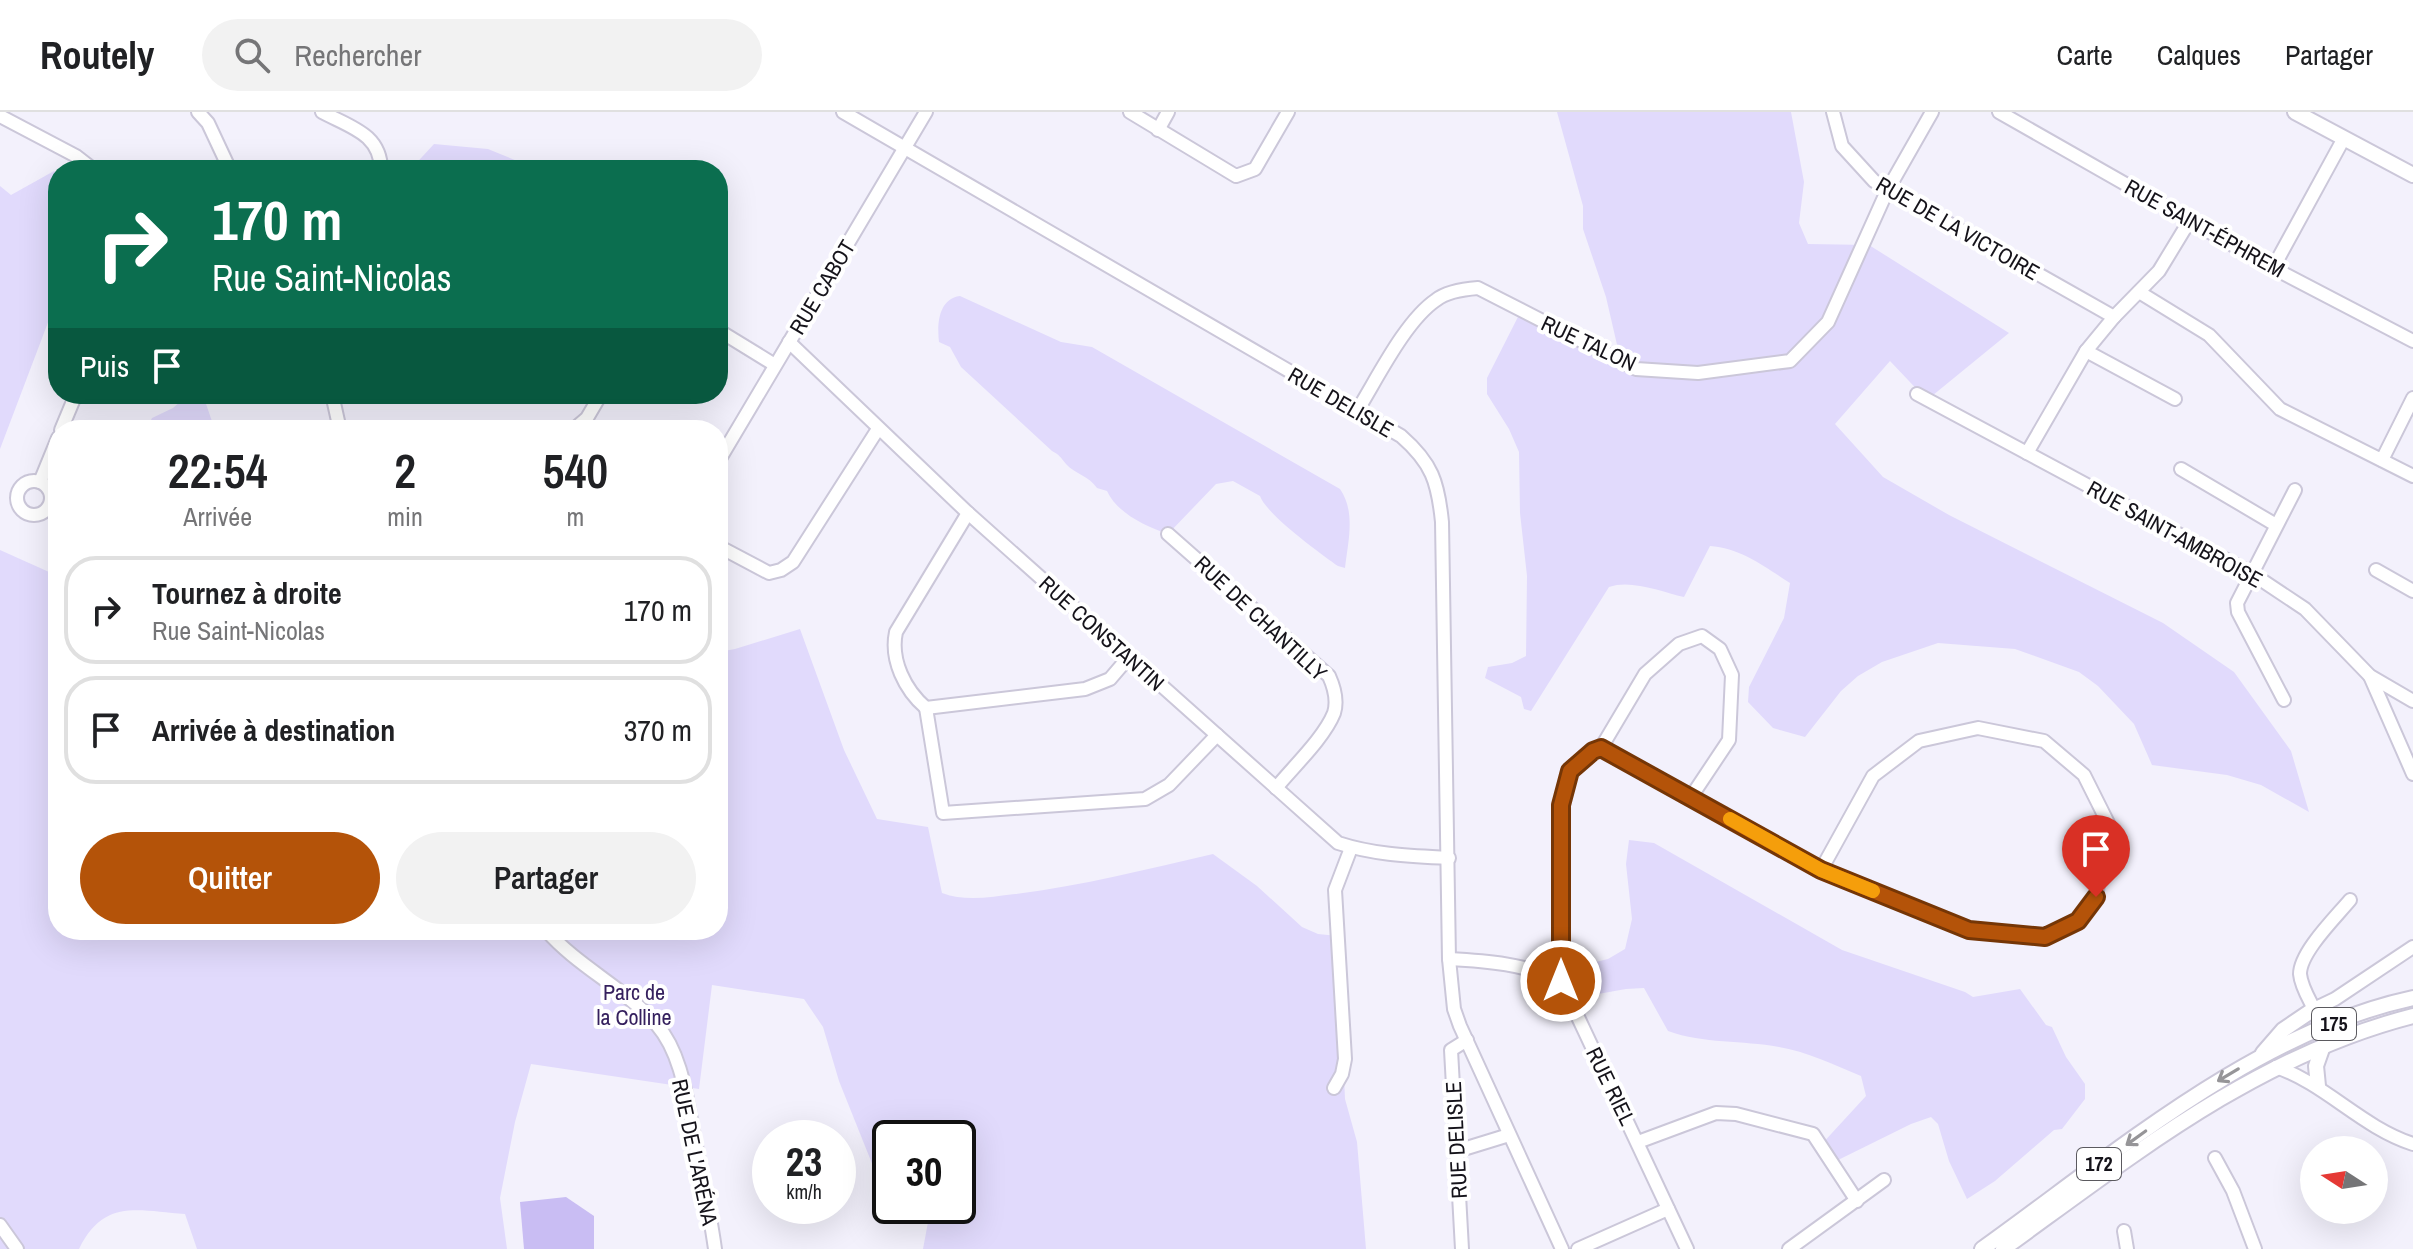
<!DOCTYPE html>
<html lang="fr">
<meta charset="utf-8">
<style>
body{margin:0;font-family:"Archivo Narrow",sans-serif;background:#f2f2f2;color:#202124;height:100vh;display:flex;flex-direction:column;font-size:30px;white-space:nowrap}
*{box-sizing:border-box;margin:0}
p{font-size:26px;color:#757577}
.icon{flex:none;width:44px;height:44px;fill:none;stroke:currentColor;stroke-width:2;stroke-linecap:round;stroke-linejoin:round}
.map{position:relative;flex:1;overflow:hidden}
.sheet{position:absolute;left:48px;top:308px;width:680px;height:520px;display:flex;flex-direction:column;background:#fff;border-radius:32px;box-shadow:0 8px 32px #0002}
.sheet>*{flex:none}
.banner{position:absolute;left:48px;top:48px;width:680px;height:244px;border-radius:32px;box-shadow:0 8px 32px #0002;background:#0b6e4f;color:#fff;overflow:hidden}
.needle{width:52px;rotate:282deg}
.controls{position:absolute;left:2300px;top:1024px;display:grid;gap:16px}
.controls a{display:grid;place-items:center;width:88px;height:88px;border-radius:50%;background:#fff;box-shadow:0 8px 32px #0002;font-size:40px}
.speed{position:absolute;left:752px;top:1008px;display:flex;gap:16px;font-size:40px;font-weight:700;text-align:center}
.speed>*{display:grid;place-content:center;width:104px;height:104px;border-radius:50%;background:#fff;box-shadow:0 8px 32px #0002;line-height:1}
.speed small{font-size:20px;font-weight:400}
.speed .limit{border:4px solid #111;border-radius:12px;background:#fff;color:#111}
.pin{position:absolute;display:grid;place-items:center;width:68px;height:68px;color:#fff;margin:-82px -34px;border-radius:50% 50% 50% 0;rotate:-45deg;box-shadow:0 0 8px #0007}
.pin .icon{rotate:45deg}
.me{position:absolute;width:88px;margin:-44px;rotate:0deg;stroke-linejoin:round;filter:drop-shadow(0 0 6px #0008)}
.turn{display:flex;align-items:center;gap:28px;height:168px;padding:0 32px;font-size:36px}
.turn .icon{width:104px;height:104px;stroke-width:2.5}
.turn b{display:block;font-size:56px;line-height:68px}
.then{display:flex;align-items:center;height:76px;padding:0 32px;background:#0003;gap:16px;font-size:30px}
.eta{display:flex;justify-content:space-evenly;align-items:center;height:136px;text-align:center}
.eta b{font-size:48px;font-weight:600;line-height:56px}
.action{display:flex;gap:16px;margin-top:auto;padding:16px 32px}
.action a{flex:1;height:92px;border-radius:48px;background:#b45309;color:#fff;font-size:32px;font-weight:600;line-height:92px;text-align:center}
.action a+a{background:#f2f2f2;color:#202124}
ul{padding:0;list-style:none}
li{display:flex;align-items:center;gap:24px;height:108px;margin:0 16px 12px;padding:0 16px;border:4px solid #e0e0e0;border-radius:32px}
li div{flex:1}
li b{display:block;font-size:30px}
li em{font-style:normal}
header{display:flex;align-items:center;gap:48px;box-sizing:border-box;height:112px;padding:0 40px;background:#fff;border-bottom:2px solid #e0e0e0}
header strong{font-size:38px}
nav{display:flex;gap:44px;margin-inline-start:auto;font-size:28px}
.search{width:560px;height:72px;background:#f2f2f2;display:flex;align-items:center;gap:20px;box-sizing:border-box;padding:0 28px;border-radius:44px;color:#757577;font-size:30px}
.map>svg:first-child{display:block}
</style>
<header>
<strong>Routely</strong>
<div class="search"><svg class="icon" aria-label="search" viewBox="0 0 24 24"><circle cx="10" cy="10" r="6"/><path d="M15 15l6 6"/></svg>Rechercher</div>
<nav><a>Carte</a><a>Calques</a><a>Partager</a></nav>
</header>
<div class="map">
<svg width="2413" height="1137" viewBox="0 0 2413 1137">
<rect width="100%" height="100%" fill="#f3f1fc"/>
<g fill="#e1dafc">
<path d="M1557,0h234l13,70 -5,41 9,21 61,1 140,88 -82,67 -37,-39 -55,63 48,53 66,38 214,108 71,49 57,79 18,61 -48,-27 -34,-10 -75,-10 -18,-41 -36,-38 -19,-14 -64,-23 -77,-6 -56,19 -24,14 -17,15 -36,46 -32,-9 -25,-26 1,-15 35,-69 6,-35c-25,-16 -49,-35 -80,-37l-26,51c-22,-5 -53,-18 -75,-10l-78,124 -7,-2 -3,-12 -36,-19 3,-11 24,-4 14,-7 1,-80 -7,-63 -1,-61 -10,-23 -22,-35v-16l35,-69 92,43 4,-3 -12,-52 -23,-68v-23z"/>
<polygon points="434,32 488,37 539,58 410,58"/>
<polygon points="54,59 58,63 58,184 0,337 0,74 11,83"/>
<path d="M960,184l101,46 31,5 248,142c16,23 8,53 5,79l-7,-2c-17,-12 -72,-52 -78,-70l-27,-15 -17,3 -48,50c-23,-8 -51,-21 -61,-43l-10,-3c-8,-12 -22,-14 -31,-24 -6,-7 -6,-9 -14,-13l-91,-84 -11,-20 -11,-5c-2,-17 -1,-43 21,-46z"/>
<polygon points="189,282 198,282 205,289 215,318 146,318 152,306 173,296"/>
<path d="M0,438l58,26v354h660v-278l17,-3 65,-20 44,121 33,69 51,8 14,66c24,9 48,4 73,1 67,-8 132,-25 198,-40l44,32 45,41 16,7 20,2 7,163 12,43 9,107h-443l8,-43h27v-68h-68v38h-13l-38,-95 -16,-54 -19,-28 -92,-14 -13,104 -168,-25 -16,58 -15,76 7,51h-310l-12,-35c-47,-3 -81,-16 -106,35h-79z"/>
<path d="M1629,728l25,3 188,107 123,42 8,5 47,-8 26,36 6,2 14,30 19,27v15l-23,30 -8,1 -59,51 -28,18 -18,-38 -11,-37 -7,-7 -20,7 -81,40 -10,-18 46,-50 -5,-20c-27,-11 -53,-24 -82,-29 -37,-7 -75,-3 -111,-16l-24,-43 -18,1 -56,10 -7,-29 45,-11 17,-10 7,-30 -6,-55z"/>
</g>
<polygon fill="#c9bdf3" points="566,1085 594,1104 594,1137 524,1137 520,1090"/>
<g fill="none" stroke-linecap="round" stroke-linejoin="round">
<g stroke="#cbc7d9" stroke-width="16">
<g id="minor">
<polyline points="198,0 208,11 230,58"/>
<path d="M322,0c28,15 59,22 59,58"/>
<path d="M843,0l558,324c31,27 37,46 41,86l7,437 5,50 6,17 102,223"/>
<polyline points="1130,0 1236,64 1255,57 1288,0"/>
<polyline points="1833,0 1842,34 1874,69 2114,205"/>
<polyline points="1999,0 2273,156 2413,229"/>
<polyline points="0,4 76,44 94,58"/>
<polyline points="1158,18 1168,0"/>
<polyline points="2273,156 2344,26"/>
<polyline points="2139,180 2209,223 2280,297 2413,364"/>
<polyline points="718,218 775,253"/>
<path d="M789,230l179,171 370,330c37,12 73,13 111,15"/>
<polyline points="2086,239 2175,287"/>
<polyline points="332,282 340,318"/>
<polyline points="1917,282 2251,461 2305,497 2370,564 2413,589"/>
<path d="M1357,299c20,-32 48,-90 79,-111 10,-8 29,-11 42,-12l158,81 62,4 92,-12 38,-39 59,-131 45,-79"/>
<polyline points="61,318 76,282"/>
<polyline points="573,318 587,306 601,282"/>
<polyline points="2027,341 2086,239 2114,205 2159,159 2190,108"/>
<polyline points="2382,348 2413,286"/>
<polyline points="718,350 926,0"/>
<polyline points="2181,357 2276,413"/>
<circle cx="34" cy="386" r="17"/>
<polyline points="40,370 58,326"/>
<path d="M1168,422l161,142c5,11 9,24 5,37 -10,25 -41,54 -58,75"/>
<polyline points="718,434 769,461 781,458 793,450 878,317"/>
<polyline points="2376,458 2413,479"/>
<polyline points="2370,564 2413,662"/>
<polyline points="2284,588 2238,500 2237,491 2295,378"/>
<polyline points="926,596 943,701 1145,687 1169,673 1217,623"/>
<path d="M926,596c-21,-18 -36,-48 -30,-76l72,-119"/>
<polyline points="926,596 1085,577 1110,567 1128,546"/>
<polyline points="1601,636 1821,758 1969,818 2045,825 2078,809 2096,785 2108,711 2084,663 2044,629 1978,616 1919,629 1873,664 1821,758"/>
<path d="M2350,788c-14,17 -50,52 -50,74 1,12 9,25 14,35l21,-10 78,-52"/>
<path d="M546,818c32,37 79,58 111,95 26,30 30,78 38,116 7,35 15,72 20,108"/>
<path d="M1449,847c39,2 76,5 112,22"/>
<path d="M2276,955c50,17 85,60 137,77"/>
<polyline points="1334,976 1342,962 1345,947 1335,778 1351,736"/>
<polyline points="1638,1030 1716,1001 1736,1002 1813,1022 1857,1089"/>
<polyline points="1457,1039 1509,1023"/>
<polyline points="2215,1046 2233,1079 2255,1137"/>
<polyline points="0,1113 17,1137"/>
<polyline points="2124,1119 2127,1137"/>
<polyline points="1462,1137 1451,938 1467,928"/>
<polyline points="1578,1137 1668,1097"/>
<polyline points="1687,1137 1561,869 1561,693 1570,659 1593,639 1601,636 1645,562 1679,532 1702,524 1720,537 1732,563 1729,628 1691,685"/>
<polyline points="1789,1137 1884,1068"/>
</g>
</g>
<g stroke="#cbc7d9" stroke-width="18">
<g id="major">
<polyline points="2295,0 2413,63"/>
<polyline points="2263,941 2283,918 2314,897"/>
<polyline points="2318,974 2316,954 2323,934"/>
<path d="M1982,1137c129,-92 272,-217 431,-251"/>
<path d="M2003,1137c129,-93 253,-193 410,-233"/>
</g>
</g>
<use href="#minor" stroke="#fff" stroke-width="12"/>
<use href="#major" stroke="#fff" stroke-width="14"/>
</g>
<defs><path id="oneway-shaft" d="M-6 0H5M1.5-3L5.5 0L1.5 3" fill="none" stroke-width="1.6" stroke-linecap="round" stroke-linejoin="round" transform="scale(2)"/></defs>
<g stroke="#969598">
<use href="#oneway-shaft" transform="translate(2228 963) rotate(149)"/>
<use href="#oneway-shaft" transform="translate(2136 1026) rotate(144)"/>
</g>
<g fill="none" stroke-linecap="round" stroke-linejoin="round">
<g stroke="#753606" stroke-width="20">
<polyline id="route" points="1561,869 1561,693 1570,659 1593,639 1601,636 1821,758 1969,818 2045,825 2078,809 2096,785"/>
</g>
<use href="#route" stroke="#b45309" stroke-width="14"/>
<polyline stroke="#f59e0b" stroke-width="14" points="1730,707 1821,758 1873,779"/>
</g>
<g text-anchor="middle" stroke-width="8" stroke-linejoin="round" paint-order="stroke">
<g fill="#fff" stroke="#5b5a5f" stroke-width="2">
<rect x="2312" y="896" width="44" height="32" rx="6"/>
<rect x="2077" y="1036" width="44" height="32" rx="6"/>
</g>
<g font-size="20" font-weight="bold" fill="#15131a">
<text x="2334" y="919">175</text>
<text x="2099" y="1059">172</text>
</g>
<g font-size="22" fill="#15131a" stroke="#fff">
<text transform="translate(1958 116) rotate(30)" y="8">RUE DE LA VICTOIRE</text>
<text transform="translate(2205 116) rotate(29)" y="8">RUE SAINT-ÉPHREM</text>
<text transform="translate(822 175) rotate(-59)" y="8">RUE CABOT</text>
<text transform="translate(1589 231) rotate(25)" y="8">RUE TALON</text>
<text transform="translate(1341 290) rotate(30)" y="8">RUE DELISLE</text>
<text transform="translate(2175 422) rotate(29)" y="8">RUE SAINT-AMBROISE</text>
<text transform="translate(1261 506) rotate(43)" y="8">RUE DE CHANTILLY</text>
<text transform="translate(1102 521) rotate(42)" y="8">RUE CONSTANTIN</text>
<text transform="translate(1611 974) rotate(64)" y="8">RUE RIEL</text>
<text transform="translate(1456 1028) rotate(-93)" y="8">RUE DELISLE</text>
<text transform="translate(695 1040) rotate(78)" y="8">RUE DE L'ARÉNA</text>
</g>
<g font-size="22" fill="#35205e" stroke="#fff">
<text x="634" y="888">Parc de<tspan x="634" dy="25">la Colline</tspan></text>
</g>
</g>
</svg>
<div class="controls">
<a><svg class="needle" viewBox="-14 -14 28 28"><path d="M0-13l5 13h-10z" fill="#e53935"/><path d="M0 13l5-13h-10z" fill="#757577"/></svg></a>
</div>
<div class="speed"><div>23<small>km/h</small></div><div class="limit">30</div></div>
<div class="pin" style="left:2096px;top:785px;background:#d93025"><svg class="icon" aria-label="arrive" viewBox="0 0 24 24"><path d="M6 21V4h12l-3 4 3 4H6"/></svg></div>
<svg class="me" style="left:1561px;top:869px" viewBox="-20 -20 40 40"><circle r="17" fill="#b45309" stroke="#fff" stroke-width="3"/><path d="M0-11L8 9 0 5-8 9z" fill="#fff"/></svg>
<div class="banner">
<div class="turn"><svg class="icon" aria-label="right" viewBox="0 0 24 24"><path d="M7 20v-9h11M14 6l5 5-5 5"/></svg><div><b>170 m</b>Rue Saint-Nicolas</div></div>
<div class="then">Puis<svg class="icon" aria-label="arrive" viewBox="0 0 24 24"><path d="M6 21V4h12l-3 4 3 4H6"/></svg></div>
</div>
<section class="sheet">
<div class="eta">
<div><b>22:54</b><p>Arrivée</p></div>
<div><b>2</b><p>min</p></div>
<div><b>540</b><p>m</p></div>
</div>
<ul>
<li><svg class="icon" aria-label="right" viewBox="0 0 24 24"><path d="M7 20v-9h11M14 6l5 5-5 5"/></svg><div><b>Tournez à droite</b><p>Rue Saint-Nicolas</p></div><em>170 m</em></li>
<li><svg class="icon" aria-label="arrive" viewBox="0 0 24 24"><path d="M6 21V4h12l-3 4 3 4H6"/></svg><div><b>Arrivée à destination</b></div><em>370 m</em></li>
</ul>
<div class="action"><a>Quitter</a><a>Partager</a></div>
</section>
</div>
